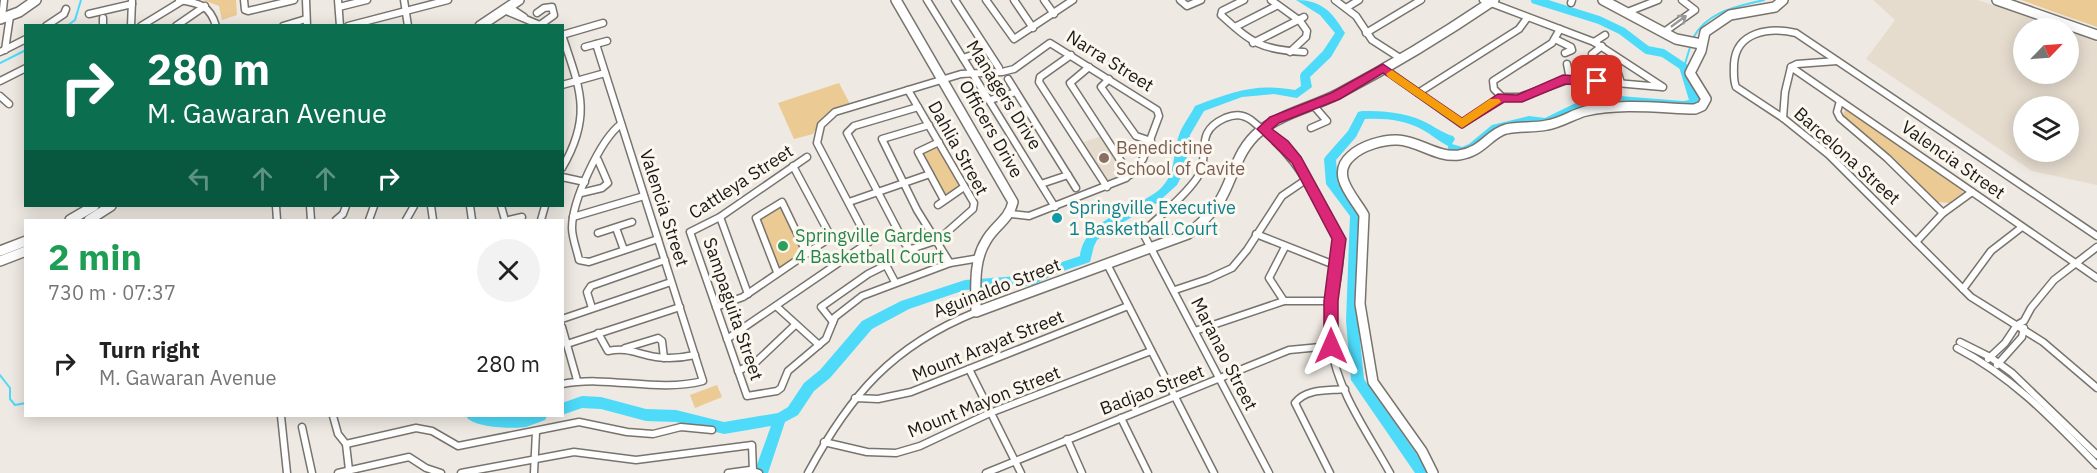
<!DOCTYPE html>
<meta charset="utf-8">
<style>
body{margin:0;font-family:"IBM Plex Sans",sans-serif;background:#f2f2f2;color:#222;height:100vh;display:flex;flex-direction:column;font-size:22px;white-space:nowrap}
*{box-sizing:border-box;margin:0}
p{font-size:20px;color:#767676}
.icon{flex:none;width:33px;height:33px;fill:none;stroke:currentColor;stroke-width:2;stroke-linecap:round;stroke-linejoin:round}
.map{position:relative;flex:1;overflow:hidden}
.details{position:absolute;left:24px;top:219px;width:540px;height:198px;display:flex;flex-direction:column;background:#fff;border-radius:0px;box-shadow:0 3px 15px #0003}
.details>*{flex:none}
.guide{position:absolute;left:24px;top:24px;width:540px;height:183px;border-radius:0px;box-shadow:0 3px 15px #0003;background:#0b6e4f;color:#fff;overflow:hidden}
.needle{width:39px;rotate:65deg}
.tools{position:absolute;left:2013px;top:18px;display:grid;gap:12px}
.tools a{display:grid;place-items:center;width:66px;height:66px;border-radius:50%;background:#fff;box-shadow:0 3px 15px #0003;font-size:30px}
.pin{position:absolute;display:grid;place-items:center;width:51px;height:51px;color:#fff;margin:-26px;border-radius:12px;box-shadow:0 3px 9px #0006}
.me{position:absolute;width:66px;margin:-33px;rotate:0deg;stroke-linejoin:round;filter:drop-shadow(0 0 4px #0008)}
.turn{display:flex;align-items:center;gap:21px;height:126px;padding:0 24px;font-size:27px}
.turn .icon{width:78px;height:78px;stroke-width:2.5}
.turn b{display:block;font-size:42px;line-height:51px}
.lanes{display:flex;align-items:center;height:57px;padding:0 24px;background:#0003;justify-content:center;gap:30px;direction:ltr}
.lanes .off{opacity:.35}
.round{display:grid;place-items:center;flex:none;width:63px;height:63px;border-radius:32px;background:#f2f2f2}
.overview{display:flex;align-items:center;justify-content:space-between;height:102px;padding:0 24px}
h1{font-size:36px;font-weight:800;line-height:45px;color:#1e9e55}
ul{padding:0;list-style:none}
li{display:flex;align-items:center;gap:18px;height:84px;padding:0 24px}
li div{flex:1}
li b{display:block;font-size:22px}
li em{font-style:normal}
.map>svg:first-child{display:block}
</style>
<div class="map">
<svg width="2097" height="473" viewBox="0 0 2097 473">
<rect width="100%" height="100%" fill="#eee9e2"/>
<g fill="#e5dcce" fill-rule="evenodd">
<path d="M1873,0h105l83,28h-37v46h44l1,-43 28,11v143l-65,-14 -166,-112 29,-39zM2024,106h44v46h-44z"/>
<polygon points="1102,136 1127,174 1107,182 1081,143"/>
</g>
<g fill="#ebca94">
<polygon points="203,0 236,0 237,15 222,20 219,6"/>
<polygon points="2021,0 2097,0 2097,27"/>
<polygon points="839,83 850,104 823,117 813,134 794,139 778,103"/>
<polygon points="1845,109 1960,186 1963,193 1949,203 1937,202 1847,120 1843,115"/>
<polygon points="938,145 961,186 945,196 921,152"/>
<polygon points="781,205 802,252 778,269 759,219"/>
<polygon points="717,385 722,397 695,408 690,395"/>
</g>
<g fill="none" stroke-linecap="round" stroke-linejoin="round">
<g stroke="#4edaf9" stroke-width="2">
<polyline points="67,26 75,20 81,0"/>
<path d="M1693,38c15,-27 43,-31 71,-38"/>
<polyline points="0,63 26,50"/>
<polyline points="1684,67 1691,44"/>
<polyline points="0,375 10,388 10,399 15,405 26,403"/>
</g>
<polyline stroke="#4edaf9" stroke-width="8" points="1535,0 1599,20 1622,31 1647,50 1663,53 1684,67"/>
<g fill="#4edaf9" fill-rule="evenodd">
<path d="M1296,0c26,0 36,12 49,33l-14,24 -21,20 2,10 -15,11 -23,-4 -32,3 -38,14 -14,24 -5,34 -8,16 -20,18 -39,22 -21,15 -3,6 -4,16 -30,10 -27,13 -68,5 -56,19 -37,20 -42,49 -16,13 -16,24 -13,7 -17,51h-14l17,-47 -47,8 -48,-12 -30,-1 -45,-12 -19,-1 -20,7v-12l20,-7 19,1 45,12 30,1 48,12 54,-9 10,-6 16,-24 16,-13 42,-49 39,-20 64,-21 66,-5 22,-10 27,-9c5,-38 53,-45 79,-66 18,-16 13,-35 20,-55 4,-11 11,-19 16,-29 38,-14 59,-23 100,-16l6,-4 -1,-10 1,-3 22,-22 12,-18 -15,-18z"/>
<path d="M1684,63c8,4 15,29 16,39l-1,3 -16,4 -76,-6 -21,3 -40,20 -17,-2 -29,7 -23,19 -10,4 -4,1 -15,-4v-5c-8,-4 -16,-11 -25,-16 -17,-10 -38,-12 -58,-11l-9,18 -20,23 2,23 24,32 -4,106 6,58 66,94h-15l-64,-93 -5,-59 4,-105 -24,-32 -2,-25 2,-3 22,-25 10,-19 4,-1c21,0 42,1 61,10 11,5 19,12 30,15l2,3 -3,5 10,3 7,-3 23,-19 37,-9 16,2 39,-19 23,-4 76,6 6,-1 -10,-33z"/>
<path d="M466,416h81l-2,4c-6,2 -13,5 -19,7 -12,2 -54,1 -60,-11z"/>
</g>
<g stroke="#78746d" stroke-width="9">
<g id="street">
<path d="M179,0c20,3 31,5 37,26"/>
<polyline points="244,0 245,10 248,11 294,0"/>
<polyline points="306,0 307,26"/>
<polyline points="338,0 340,26"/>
<polyline points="404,0 408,26"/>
<polyline points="927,0 1055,207"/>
<polyline points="955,0 999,68"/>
<polyline points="986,0 1014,39 1073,0"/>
<polyline points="1014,0 1033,28"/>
<polyline points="1044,0 1054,14"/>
<polyline points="1180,0 1187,6 1201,0"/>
<path d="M1244,0l-22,11 -1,4c31,28 40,35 83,37"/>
<polyline points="1271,0 1300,21 1307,31 1306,37 1290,52"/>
<polyline points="1335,0 1356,16 1372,40 1400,58"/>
<polyline points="1483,0 1594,42 1663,87"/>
<polyline points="1571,3 1572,0"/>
<polyline points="339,7 367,0"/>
<polyline points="509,7 524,17"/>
<polyline points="1346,8 1359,0"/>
<polyline points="504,10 542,26"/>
<polyline points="1630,11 1658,0"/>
<polyline points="537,13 544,8 552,7 554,15 540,25"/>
<polyline points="89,14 132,4"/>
<polyline points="2,18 4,0"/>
<polyline points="103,18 103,26"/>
<polyline points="46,26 64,14 66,9"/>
<polyline points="131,26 132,1"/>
<polyline points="141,26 182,1"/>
<polyline points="176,26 205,6"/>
<polyline points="283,26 306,19"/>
<polyline points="348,26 448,0"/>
<polyline points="1235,27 1276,6"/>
<polyline points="1664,32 1695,10 1682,0"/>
<polyline points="1366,33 1421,0"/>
<path d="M562,35c18,54 31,80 0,133"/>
<polyline points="562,35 603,23"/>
<polyline points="1555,39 1571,47 1572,50 1565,53"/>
<polyline points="1594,42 1605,35"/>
<polyline points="1253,43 1304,17"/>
<polyline points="585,47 607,41"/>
<polyline points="5,50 10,16"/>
<polyline points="0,52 26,39"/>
<polyline points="1592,54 1602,46"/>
<polyline points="1071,55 1040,77 1039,82 1107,187"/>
<polyline points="963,58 987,50"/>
<polyline points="1592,61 1597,81"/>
<polyline points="1567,64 1570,79"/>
<polyline points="1089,67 1070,83 1130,175"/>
<polyline points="1791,67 2097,278"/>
<polyline points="1383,68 1462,124 1502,97"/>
<polyline points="1617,70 1621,83"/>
<polyline points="1008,79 1076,188"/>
<polyline points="1109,79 1101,87 1136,136 1151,141"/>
<polyline points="0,81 26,68"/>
<polyline points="562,85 605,73"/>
<polyline points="908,90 918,107"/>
<polyline points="1418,93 1519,29 1527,18"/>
<polyline points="0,96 9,104"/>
<polyline points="1502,97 1520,97 1570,79 1662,87"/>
<polyline points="1502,97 1494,89 1493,81 1552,43 1560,29"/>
<polyline points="990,100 1016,92"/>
<polyline points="1840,101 1837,112 1840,118 1887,158 1943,213"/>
<polygon points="918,107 974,203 973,209 938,240 911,249 905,244 847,133 854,126"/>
<polyline points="1783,118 1785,92 1791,67 1797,64 1837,61"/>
<path d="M621,124c-21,16 -49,77 -49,104 0,10 5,22 7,32l10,2 69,-23"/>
<polyline points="929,125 882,139 917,210 950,263"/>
<polyline points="1311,128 1327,121 1313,105"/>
<polyline points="939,142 918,152 944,200"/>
<polyline points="807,157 720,217 690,232 747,396 777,391 781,388 788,371 826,339 835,317 862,296 950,263 980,258"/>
<polyline points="562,177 585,182"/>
<polyline points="1041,184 1068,175"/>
<polyline points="581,193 602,188 608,183 598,160"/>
<polyline points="849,202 930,174"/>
<polyline points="938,205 964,187"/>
<polyline points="276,206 277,220"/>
<polyline points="310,206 311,220"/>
<polyline points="431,206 433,220"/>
<polyline points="470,206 472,220"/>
<polyline points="501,206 505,220"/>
<polyline points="573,217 644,196"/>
<polyline points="720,217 748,294"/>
<polyline points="336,220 343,214 346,206"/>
<polyline points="369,220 374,206"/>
<polyline points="406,220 414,206"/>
<polyline points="509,220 522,217"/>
<polyline points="541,220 545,206"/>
<polyline points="616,228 624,250"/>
<polyline points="598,233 632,222"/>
<polyline points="1256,234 1337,266"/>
<path d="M2097,236l-301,-203c-26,-6 -60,-2 -62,31 0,8 -1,16 2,23l47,31 46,37 142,142 72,45 54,46"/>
<polyline points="1916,242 1943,213 1972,192"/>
<polyline points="1107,264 1214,473"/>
<polyline points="777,272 756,218 782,202 806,252"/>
<polyline points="1963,289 1991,251 2022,227"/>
<polyline points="1175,290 1208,279 1232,268 1247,250 1282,196 1307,179"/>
<polyline points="1284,301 1269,278 1285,247"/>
<polyline points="776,306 819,345"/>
<polyline points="716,307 743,297 831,237 793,166"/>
<polyline points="592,308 587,292 591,286 665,260"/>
<polyline points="562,319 671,282"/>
<polyline points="833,322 821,307 868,274 886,265 895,282"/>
<polyline points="562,327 577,380"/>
<polyline points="1195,331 1284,301 1331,301"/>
<path d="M598,333l10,18c21,-4 28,3 48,6 14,2 25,1 39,-2"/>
<polyline points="727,339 869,242 817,143 821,125 835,112 961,74 1002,72 1014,69 1050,43 1157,110 1159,116 1143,159 1126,178 1029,216 1011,214"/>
<polyline points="1960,342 1990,357 2012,373 2097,455"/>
<polyline points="567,344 680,307"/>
<polyline points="625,348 658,338 662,341 664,358"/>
<path d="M1957,348c56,29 97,73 140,117"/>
<polyline points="1988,359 2005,343 2017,325 2024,321 2031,308 2054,280 2097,247"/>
<polyline points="1997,365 2022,337 2024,328"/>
<polyline points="969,369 1021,473"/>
<polyline points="738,371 756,362 795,325"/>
<path d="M562,384c48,-9 94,9 141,-3l-107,-337"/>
<polyline points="855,398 878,399 911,392 1128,306"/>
<polyline points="281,416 287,473"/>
<polyline points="333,416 338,434 346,444 416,428 432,431 458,446 579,422 627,432 653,434 681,427 712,430"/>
<polyline points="1121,418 1148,473"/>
<polyline points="302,427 312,473"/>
<polyline points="1067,439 1082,473"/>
<polyline points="824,442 867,452 896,453 920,446 990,413 1151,351"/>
<polyline points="346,444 349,470"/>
<polyline points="338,473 409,457 426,468 441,473"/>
<polyline points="461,473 574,452 636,460 752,445 753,471"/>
<polyline points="534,473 536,432"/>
<polyline points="728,473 750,470 759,473"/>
<path d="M808,473c42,-78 84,-127 168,-161"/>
<polyline points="986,473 1289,350 1331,346"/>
<path d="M1269,473l-125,-238v-4c18,-17 39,-33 53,-53 15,-24 -5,-45 28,-60 10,-4 17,-4 26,2 36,28 52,52 73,92 8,14 16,25 16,42 -1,30 -13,60 -9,91 6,46 37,88 59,128"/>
<path d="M1330,473l-35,-70c11,-15 33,-12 50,-14"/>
</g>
</g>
<g stroke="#78746d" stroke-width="12">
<g id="secondary">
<path d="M896,0l117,202c-4,18 -19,24 -27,39 -13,20 -10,48 -10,71l212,-78c14,-11 28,-24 36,-41 11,-22 15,-45 36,-62 23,-18 53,-24 78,-37 53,-28 106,-60 156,-94"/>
<polyline points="1603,0 1676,39 1701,44"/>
<polyline points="1997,0 2097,35"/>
<polyline points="0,19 19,12 36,0"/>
<polyline points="480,26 519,0"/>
<polyline points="70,220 94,206"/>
<polyline points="89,220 111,206"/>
<polyline points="0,251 26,241"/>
<polyline points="0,261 26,251"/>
<path d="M1433,473l-11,-22 -49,-69 -13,-78 4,-89c-9,-17 -35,-40 -13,-59 10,-10 33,-17 47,-16 21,1 39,18 61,15 25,-4 29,-21 47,-26 14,-3 28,-1 41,-4 14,-2 26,-11 39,-14 35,-8 74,-3 109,-2l7,-3 4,-7 -16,-26 11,-22 4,-19 25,-17 45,-8 8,-7"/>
</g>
</g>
<use href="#street" stroke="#fff" stroke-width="6"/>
<use href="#secondary" stroke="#fff" stroke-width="9"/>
</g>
<defs><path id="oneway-shaft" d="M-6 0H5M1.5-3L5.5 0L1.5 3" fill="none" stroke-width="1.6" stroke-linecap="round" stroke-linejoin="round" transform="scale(1.5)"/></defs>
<use stroke="#999897" href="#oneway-shaft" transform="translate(1679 21) rotate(-36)"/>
<polygon fill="#db2777" stroke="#8e194d" stroke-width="1.5" points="1383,64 1462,118 1498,94 1517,95 1563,75 1597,77 1603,81 1597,86 1565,84 1522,102 1504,102 1462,128 1383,73 1340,99 1279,123 1272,129 1288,141 1301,157 1346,239 1338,301 1338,346 1336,350 1326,350 1324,346 1324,301 1332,239 1292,163 1257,129 1270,117 1331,93"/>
<polygon fill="#f59e0b" points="1392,70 1462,118 1490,99 1499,99 1501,102 1462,128 1388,77 1386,74"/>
<circle fill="#8d6e63" stroke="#fcf7ef" stroke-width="2" cx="1104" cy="158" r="6"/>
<circle fill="#0f9aa8" stroke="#fcf7ef" stroke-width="2" cx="1057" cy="218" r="6"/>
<circle fill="#2e9e5b" stroke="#fcf7ef" stroke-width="2" cx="783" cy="246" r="6"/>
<g text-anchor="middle" stroke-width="6" stroke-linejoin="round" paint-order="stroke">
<g font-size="18" fill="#1c1a18" stroke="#fcf7ef">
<text transform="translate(1110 61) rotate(32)" y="6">Narra Street</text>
<text transform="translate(1004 95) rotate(58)" y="6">Managers Drive</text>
<text transform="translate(991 129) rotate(60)" y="6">Officers Drive</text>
<text transform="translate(958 148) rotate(61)" y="6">Dahlia Street</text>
<text transform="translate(1847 156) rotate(42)" y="6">Barcelona Street</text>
<text transform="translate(1953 160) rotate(35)" y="6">Valencia Street</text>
<text transform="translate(741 182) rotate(-33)" y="6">Cattleya Street</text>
<text transform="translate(664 208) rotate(72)" y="6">Valencia Street</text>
<text transform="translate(997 288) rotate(-21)" y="6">Aguinaldo Street</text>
<text transform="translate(733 309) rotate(71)" y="6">Sampaguita Street</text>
<text transform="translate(988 346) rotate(-22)" y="6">Mount Arayat Street</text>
<text transform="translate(1224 354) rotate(63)" y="6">Maranao Street</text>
<text transform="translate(1152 390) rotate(-21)" y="6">Badjao Street</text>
<text transform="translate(984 402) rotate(-22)" y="6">Mount Mayon Street</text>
</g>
<g font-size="18" fill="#785e54" stroke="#fcf7ef" text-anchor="start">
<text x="1116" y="154">Benedictine<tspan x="1116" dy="21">School of Cavite</tspan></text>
</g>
<g font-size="18" fill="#0d838f" stroke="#fcf7ef" text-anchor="start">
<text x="1069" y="214">Springville Executive<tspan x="1069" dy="21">1 Basketball Court</tspan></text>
</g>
<g font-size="18" fill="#27864d" stroke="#fcf7ef" text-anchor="start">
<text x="795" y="242">Springville Gardens<tspan x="795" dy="21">4 Basketball Court</tspan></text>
</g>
</g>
</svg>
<div class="tools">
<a><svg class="needle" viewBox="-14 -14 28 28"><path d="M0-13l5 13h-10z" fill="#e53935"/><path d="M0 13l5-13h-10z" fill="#767676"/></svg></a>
<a><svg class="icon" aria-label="layers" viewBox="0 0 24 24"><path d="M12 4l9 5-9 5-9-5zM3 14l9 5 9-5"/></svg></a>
</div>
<div class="pin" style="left:1597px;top:81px;background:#d93025"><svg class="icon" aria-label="arrive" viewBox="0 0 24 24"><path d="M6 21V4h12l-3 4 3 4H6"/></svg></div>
<svg class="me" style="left:1331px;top:346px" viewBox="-20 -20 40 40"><path d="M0-17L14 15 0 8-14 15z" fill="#db2777" stroke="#fff" stroke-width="4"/></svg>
<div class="guide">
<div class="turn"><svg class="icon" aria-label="right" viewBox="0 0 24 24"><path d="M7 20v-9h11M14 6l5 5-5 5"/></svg><div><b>280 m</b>M. Gawaran Avenue</div></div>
<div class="lanes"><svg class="icon off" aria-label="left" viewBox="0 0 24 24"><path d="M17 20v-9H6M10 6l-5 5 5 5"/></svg><svg class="icon off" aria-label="ahead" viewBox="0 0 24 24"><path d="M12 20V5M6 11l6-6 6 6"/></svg><svg class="icon off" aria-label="ahead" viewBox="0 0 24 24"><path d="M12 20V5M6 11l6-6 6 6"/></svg><svg class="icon" aria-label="right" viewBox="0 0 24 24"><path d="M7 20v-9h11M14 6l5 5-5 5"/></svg></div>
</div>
<section class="details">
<div class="overview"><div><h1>2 min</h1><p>730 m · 07:37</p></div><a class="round"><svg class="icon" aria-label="close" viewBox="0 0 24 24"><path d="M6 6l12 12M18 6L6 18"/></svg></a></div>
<ul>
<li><svg class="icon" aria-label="right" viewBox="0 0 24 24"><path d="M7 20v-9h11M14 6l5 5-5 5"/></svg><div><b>Turn right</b><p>M. Gawaran Avenue</p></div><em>280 m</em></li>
</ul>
</section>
</div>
